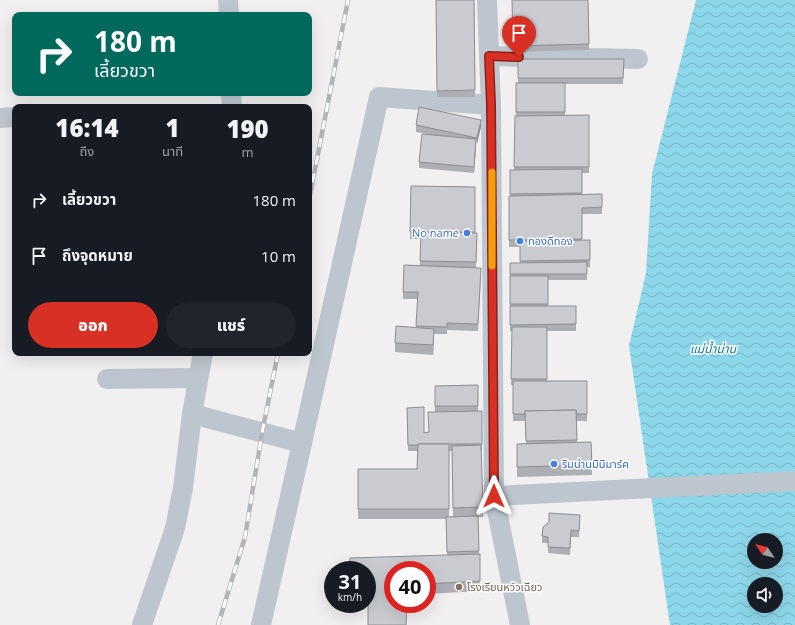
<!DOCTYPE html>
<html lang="th">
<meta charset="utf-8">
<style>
body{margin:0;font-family:"Open Sans","Noto Sans Thai",sans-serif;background:#20242c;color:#f1f3f6;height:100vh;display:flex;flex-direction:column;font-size:15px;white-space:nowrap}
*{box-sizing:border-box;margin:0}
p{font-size:13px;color:#9ea1a6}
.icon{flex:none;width:22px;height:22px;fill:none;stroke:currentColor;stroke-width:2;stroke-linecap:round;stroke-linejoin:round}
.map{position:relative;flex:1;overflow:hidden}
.drawer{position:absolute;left:12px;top:104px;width:300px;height:252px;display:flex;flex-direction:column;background:#171b24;border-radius:8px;box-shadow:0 4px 16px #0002}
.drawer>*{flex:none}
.top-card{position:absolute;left:12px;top:12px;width:300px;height:84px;border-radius:8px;box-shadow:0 4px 16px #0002;background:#00695c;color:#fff;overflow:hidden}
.needle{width:26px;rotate:305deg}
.controls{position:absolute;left:747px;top:533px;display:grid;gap:8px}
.controls a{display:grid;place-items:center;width:36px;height:36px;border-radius:50%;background:#171b24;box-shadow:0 4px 16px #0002;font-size:20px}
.speed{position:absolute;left:324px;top:561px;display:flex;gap:8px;font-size:20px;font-weight:700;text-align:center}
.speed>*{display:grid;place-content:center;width:52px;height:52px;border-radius:50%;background:#171b24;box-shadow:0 4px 16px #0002;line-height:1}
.speed small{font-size:10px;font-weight:400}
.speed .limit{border:6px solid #d22;background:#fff;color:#111}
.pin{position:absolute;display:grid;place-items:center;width:34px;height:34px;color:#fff;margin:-41px -17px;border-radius:50% 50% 50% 0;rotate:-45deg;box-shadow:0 0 4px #0007}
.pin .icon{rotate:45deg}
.me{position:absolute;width:44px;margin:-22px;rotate:0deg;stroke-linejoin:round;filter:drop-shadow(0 0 3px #0008)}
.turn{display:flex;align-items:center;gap:14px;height:84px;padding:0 16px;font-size:18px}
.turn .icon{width:52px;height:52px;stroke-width:2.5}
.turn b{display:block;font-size:28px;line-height:34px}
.eta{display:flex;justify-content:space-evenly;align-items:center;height:68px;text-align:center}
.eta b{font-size:24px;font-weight:800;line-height:28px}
.button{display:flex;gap:8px;margin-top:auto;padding:8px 16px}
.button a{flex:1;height:46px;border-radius:24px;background:#d93025;color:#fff;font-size:16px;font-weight:800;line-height:46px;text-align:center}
.button a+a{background:#20242c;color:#f1f3f6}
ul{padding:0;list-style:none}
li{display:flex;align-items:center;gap:12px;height:56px;padding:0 16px}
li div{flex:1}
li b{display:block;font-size:15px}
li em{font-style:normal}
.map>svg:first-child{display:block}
</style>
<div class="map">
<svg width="795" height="625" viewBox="0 0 795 625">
<defs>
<pattern id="water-waves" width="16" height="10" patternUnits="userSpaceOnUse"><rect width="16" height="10" fill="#8dd7ea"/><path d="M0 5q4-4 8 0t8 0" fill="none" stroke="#75b1c1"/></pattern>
</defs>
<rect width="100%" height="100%" fill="#f1efef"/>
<path fill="url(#water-waves)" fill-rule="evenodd" d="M696,0h99v625h-125l-41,-279 17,-73 6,-99zM754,540h22v22h-22zM754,584h22v22h-22z"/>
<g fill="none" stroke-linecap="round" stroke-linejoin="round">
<g stroke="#bdc6ce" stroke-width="20">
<polyline points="228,0 229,15"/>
<polyline points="487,0 491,105 494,496 520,625"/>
<polyline points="489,56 638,59"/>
<polyline points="231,93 232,107"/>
<polyline points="0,118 15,117"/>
<polyline points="203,353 192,414 302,443 261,625"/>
<polyline points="107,379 198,378"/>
<polyline points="302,443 379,97 491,105"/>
<polyline points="494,496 795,481"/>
<polyline points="142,625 175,528 183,488 192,414"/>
</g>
<g stroke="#b1b4b9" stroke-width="4.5">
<g id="rail">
<polyline points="309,200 348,0"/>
<polyline points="218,625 245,537 262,433 278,353"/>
</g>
</g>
<use href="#rail" stroke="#fff" stroke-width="3" stroke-dasharray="9" stroke-linecap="butt"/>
</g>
<g fill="#adafb4" fill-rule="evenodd">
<polygon points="436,0 474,0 475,97 437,97"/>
<polygon points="512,0 588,0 589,50 513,52"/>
<polygon points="518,59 624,59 623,84 565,84 565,115 589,115 589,173 582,173 582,195 602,194 602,214 582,214 582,240 590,240 590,267 587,267 587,280 548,280 548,306 576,306 576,331 547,331 547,381 587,381 587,421 577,421 577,442 591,442 592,475 517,477 517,444 526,443 525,421 513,421 513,385 511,385 512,331 510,331 510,263 520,263 520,247 509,247 509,196 510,196 510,170 514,170 515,116 516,116 516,83 518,83"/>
<polygon points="416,125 481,127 476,144 474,173 419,168 419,162 433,135 416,132"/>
<polygon points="411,186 475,187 475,233 477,233 476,268 481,275 478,331 447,330 447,334 434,334 433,355 395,352 395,343 416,328 418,299 403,299 403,292 420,266 421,239 410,239"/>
<path d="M478,385v26l4,33v6h-1l2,67h-5l2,74 -53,3v-24l-59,25h-1v-25l80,-15 -1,-36h-88v-50h59v-18h-9l-1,-43 17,25 5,-1 6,-20v-26zM449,451h3l1,66h-4z"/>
<polygon points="580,521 579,537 571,537 570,555 548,553 548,543 542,543 542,536"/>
</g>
<g fill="#8d8e92">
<polygon points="481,120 481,127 477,144 477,138"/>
<polygon points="476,139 476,146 474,173 474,167"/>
<polygon points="434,329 434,339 433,355 433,345"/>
</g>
<g fill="#c9cbd1" stroke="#8d8e92">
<polygon points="436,0 474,0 475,90 437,91"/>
<polygon points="512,0 588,0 589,44 513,46"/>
<polygon points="518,59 624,59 623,78 518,78"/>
<rect x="516" y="83" width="49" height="29"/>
<polygon points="419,107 481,120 477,138 416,125"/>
<polygon points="589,115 589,167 514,167 515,116"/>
<polygon points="422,134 476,139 474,167 419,162"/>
<polygon points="582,169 582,193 510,194 510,170"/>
<polygon points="411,186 475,187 475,232 410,232"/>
<polygon points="602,194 602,207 582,208 582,239 509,240 509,196"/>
<polygon points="421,232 477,233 476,262 420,261"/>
<polygon points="590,240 590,260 520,261 520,241"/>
<polygon points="587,262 587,274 510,274 510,263"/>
<polygon points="404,265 481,268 478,324 447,323 447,327 416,326 418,292 403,292"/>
<rect x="510" y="276" width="38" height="28"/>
<polygon points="510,306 576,306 576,324 510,325"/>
<polygon points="396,326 434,329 433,345 395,343"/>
<polygon points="512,327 547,327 547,379 511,379"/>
<polygon points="513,381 587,381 587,414 577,414 576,410 525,411 525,414 513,414"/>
<polygon points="478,385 478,406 435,406 435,386"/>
<polygon points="424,407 424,433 429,432 428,412 482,411 482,444 418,444 418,445 408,445 407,408"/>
<polygon points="576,410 577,440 526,441 525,411"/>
<polygon points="591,442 592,465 517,467 517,444"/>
<polygon points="418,444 449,444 449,509 358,509 358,469 417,469"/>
<polygon points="481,445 483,507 453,508 452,446"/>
<polygon points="549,513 580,515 579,531 571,530 570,548 548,547 548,537 542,536 543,527 549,522"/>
<polygon points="478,516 479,551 447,552 446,517"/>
<polygon points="480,554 480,581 427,584 427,570 393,570 393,604 407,604 406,625 368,625 368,586 367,586 367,570 350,570 350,558"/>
</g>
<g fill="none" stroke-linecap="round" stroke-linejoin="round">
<g stroke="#8d1f18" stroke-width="10">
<polyline id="route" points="494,496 491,105 489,56 519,57"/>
</g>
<use href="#route" stroke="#d93025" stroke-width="7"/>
<polyline stroke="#f59e0b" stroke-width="7" points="492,172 492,266"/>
</g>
<g fill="#3f7fe0" stroke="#fff" stroke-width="1.5">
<circle cx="467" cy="233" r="4"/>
<circle cx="520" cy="241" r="4"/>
<circle cx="554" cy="464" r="4"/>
</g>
<circle fill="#8d6e63" stroke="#fff" stroke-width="1.5" cx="459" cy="587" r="4"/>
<g text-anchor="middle" stroke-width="3" stroke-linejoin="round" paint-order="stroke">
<g font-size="11" fill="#366cbe" stroke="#fff" text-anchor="start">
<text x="459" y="237" text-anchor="end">No name</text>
<text x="528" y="245">ทองดีทอง</text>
<text x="562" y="468">ริมน่านมินิมาร์ค</text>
</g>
<g font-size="11" fill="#785e54" stroke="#fff" text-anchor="start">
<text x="467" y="591">โรงเรียนหวัวเฉียว</text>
</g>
<g font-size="12" font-style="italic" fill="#107b98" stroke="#fff">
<text x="713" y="353">แม่น้ำน่าน</text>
</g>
</g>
</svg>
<div class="controls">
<a><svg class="needle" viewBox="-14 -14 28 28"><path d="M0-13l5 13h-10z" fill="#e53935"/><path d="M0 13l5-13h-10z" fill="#9ea1a6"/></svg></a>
<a><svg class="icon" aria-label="sound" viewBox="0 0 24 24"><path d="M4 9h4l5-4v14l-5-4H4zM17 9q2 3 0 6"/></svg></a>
</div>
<div class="speed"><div>31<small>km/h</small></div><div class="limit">40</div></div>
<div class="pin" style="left:519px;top:57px;background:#d93025"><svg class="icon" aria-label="arrive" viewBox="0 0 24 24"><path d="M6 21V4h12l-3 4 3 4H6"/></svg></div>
<svg class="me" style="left:494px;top:496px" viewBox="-20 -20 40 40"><path d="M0-17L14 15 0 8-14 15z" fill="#d93025" stroke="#fff" stroke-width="4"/></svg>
<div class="top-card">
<div class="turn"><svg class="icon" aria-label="right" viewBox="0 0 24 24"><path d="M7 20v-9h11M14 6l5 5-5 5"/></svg><div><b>180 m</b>เลี้ยวขวา</div></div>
</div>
<section class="drawer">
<div class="eta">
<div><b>16:14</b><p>ถึง</p></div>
<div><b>1</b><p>นาที</p></div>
<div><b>190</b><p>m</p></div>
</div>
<ul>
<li><svg class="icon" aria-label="right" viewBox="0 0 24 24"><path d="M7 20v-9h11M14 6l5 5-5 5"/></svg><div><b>เลี้ยวขวา</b></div><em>180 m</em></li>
<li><svg class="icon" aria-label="arrive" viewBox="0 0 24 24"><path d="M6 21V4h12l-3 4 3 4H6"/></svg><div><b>ถึงจุดหมาย</b></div><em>10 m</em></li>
</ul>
<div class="button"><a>ออก</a><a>แชร์</a></div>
</section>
</div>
